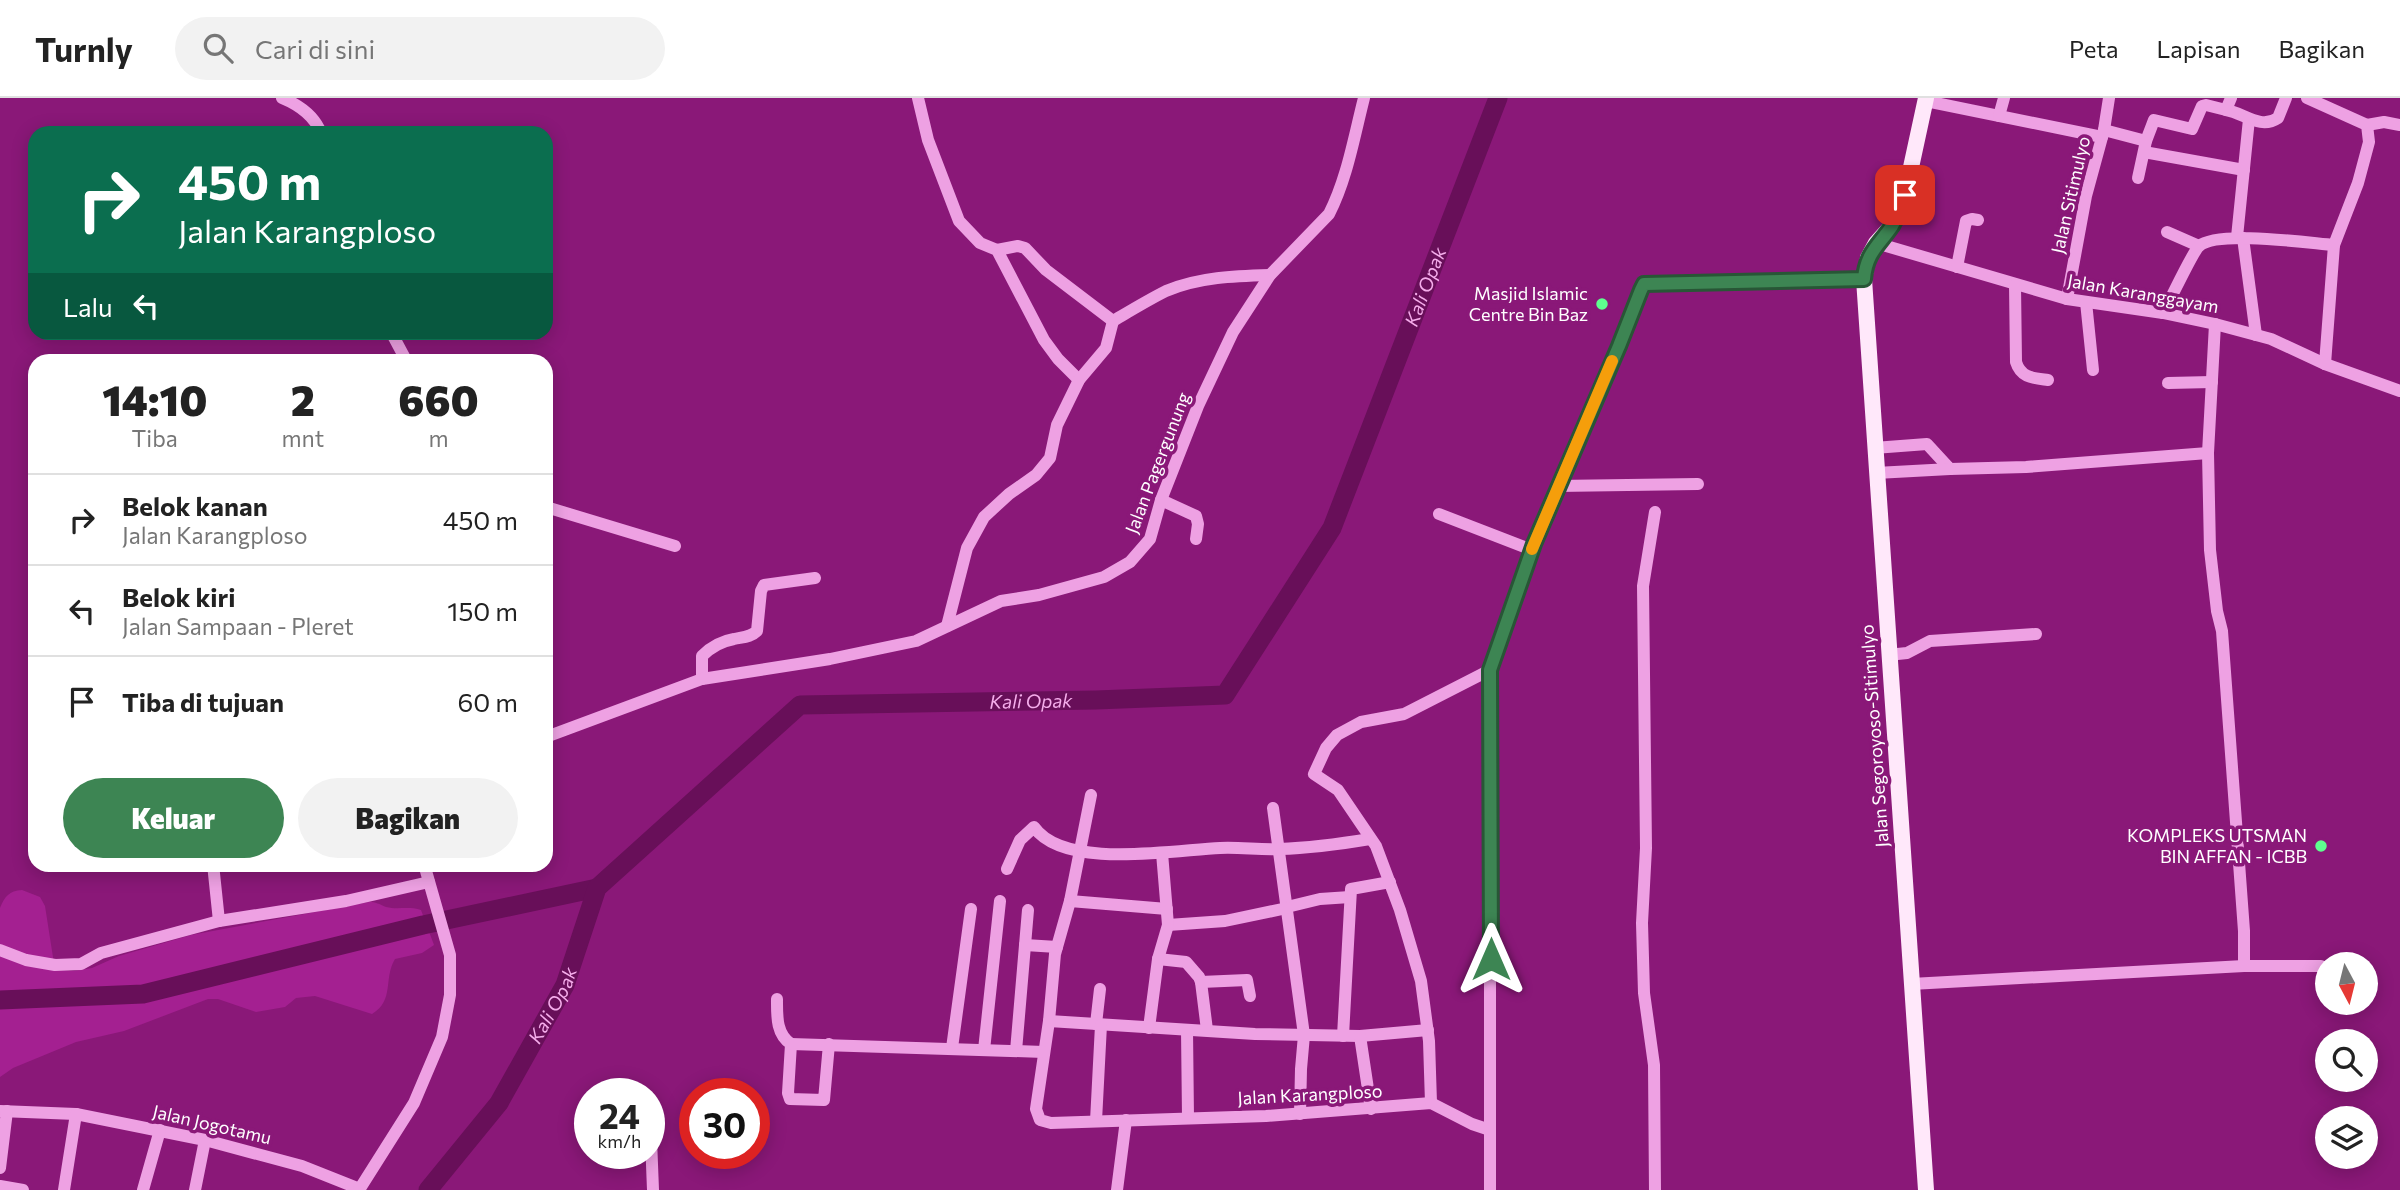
<!DOCTYPE html>
<html lang="id">
<style>
body{margin:0;font-family:Commissioner,sans-serif;background:#f2f2f2;color:#222;height:100vh;display:flex;flex-direction:column;font-size:26px;white-space:nowrap}
*{box-sizing:border-box;margin:0}
p{font-size:23px;color:#767676}
.icon{flex:none;width:38px;height:38px;fill:none;stroke:currentColor;stroke-width:2;stroke-linecap:round;stroke-linejoin:round}
.map{position:relative;flex:1;overflow:hidden}
.sheet{position:absolute;left:28px;top:256px;width:525px;height:518px;display:flex;flex-direction:column;background:#fff;border-radius:21px;box-shadow:0 4px 18px #0003}
.sheet>*{flex:none}
.top-card{position:absolute;left:28px;top:28px;width:525px;height:214px;border-radius:21px;box-shadow:0 4px 18px #0003;background:#0b6e4f;color:#fff;overflow:hidden}
.needle{width:46px;rotate:173deg}
.controls{position:absolute;left:2315px;top:854px;display:grid;gap:14px}
.controls a{display:grid;place-items:center;width:63px;height:63px;border-radius:50%;background:#fff;box-shadow:0 4px 18px #0003;font-size:35px}
.speed{position:absolute;left:574px;top:980px;display:flex;gap:14px;font-size:35px;font-weight:700;text-align:center}
.speed>*{display:grid;place-content:center;width:91px;height:91px;border-radius:50%;background:#fff;box-shadow:0 4px 18px #0003;line-height:1}
.speed small{font-size:18px;font-weight:400}
.speed .limit{border:10px solid #d22;background:#fff;color:#111}
.pin{position:absolute;display:grid;place-items:center;width:60px;height:60px;color:#fff;margin:-30px;border-radius:14px;box-shadow:0 4px 10px #0006}
.me{position:absolute;width:77px;margin:-38px;rotate:0deg;stroke-linejoin:round;filter:drop-shadow(0 0 5px #0008)}
.turn{display:flex;align-items:center;gap:24px;height:147px;padding:0 35px;font-size:32px}
.turn .icon{width:91px;height:91px;stroke-width:2.5}
.turn b{display:block;font-size:49px;line-height:60px}
.then{display:flex;align-items:center;height:66px;padding:0 35px;background:#0003;gap:14px;font-size:26px}
.eta{display:flex;justify-content:space-evenly;align-items:center;height:119px;text-align:center}
.eta b{font-size:42px;font-weight:800;line-height:49px}
.cta{display:flex;gap:14px;margin-top:auto;padding:14px 35px}
.cta a{flex:1;height:80px;border-radius:42px;background:#3d8553;color:#fff;font-size:28px;font-weight:800;line-height:80px;text-align:center}
.cta a+a{background:#f2f2f2;color:#222}
ul{padding:0;list-style:none}
li{display:flex;align-items:center;gap:21px;height:91px;padding:0 35px;border-top:2px solid #e0e0e0}
li div{flex:1}
li b{display:block;font-size:26px}
li em{font-style:normal}
header{display:flex;align-items:center;gap:42px;box-sizing:border-box;height:98px;padding:0 35px;background:#fff;border-bottom:2px solid #e0e0e0}
header strong{font-size:33px}
nav{display:flex;gap:38px;margin-inline-start:auto;font-size:24px}
.search{width:490px;height:63px;background:#f2f2f2;display:flex;align-items:center;gap:18px;box-sizing:border-box;padding:0 24px;border-radius:38px;color:#767676;font-size:26px}
.map>svg:first-child{display:block}
</style>
<header>
<strong>Turnly</strong>
<div class="search"><svg class="icon" aria-label="search" viewBox="0 0 24 24"><circle cx="10" cy="10" r="6"/><path d="M15 15l6 6"/></svg>Cari di sini</div>
<nav><a>Peta</a><a>Lapisan</a><a>Bagikan</a></nav>
</header>
<div class="map">
<svg width="2400" height="1092" viewBox="0 0 2400 1092">
<rect width="100%" height="100%" fill="#8a1878"/>
<path fill="#a42091" d="M22,792l18,7 5,9 10,64 19,1 18,-3 27,-12 72,-21 178,-33c7,0 10,2 17,5 11,3 23,-1 35,3l13,35 -12,8 -27,6c-12,20 0,41 -23,55l-57,-18 -19,2 -11,9 -29,5 -38,-13h-10l-84,32 -48,11 -63,26 -13,9v-169c5,-12 9,-17 22,-18z"/>
<g fill="none" stroke-linecap="round" stroke-linejoin="round">
<g stroke="#680f59" stroke-width="19">
<polyline points="0,902 143,896 423,827 597,790"/>
<path id="s1" d="M428,1092l71,-87 66,-118 32,-97 203,-183 296,-5 129,-5 107,-167 166,-430"/>
</g>
<g stroke="#eea1e3" stroke-width="12">
<path d="M282,0c17,7 32,17 39,35"/>
<polyline points="918,0 928,42 959,123 980,145 997,152 1044,242 1058,261 1079,282"/>
<path d="M2231,0l-5,12c18,3 34,20 52,8l8,-20"/>
<polyline points="2307,0 2367,27 2369,44 2358,85 2334,147 2325,266"/>
<polyline points="1926,3 2102,39"/>
<polyline points="1999,18 2004,0"/>
<polyline points="2367,27 2384,24 2400,27"/>
<polyline points="2104,32 2146,43"/>
<polyline points="2144,54 2244,72"/>
<polyline points="2138,80 2146,43 2154,22 2192,31 2202,8 2206,7 2226,12"/>
<polyline points="2167,134 2199,148"/>
<polyline points="2237,139 2249,21"/>
<polyline points="2243,140 2256,237"/>
<polyline points="1876,145 2067,201 2163,215 2215,226 2271,241 2325,266 2400,293"/>
<polyline points="997,152 1018,148 1025,150 1046,172 1113,223"/>
<polyline points="1957,169 1966,123 1972,121 1978,122"/>
<path d="M2015,187l1,77c5,16 17,16 32,18"/>
<polyline points="2067,201 2086,98 2104,32 2109,0"/>
<polyline points="2086,204 2093,272"/>
<path d="M2163,215c7,-12 29,-60 36,-67 19,-16 109,-3 135,-1"/>
<polyline points="2215,226 2208,355 2210,452 2217,513 2222,533 2244,833 2244,868"/>
<polyline points="391,234 406,262"/>
<polyline points="2168,285 2212,284"/>
<polyline points="1874,350 1927,346 1950,371 2026,369 2208,355"/>
<polyline points="1876,375 1950,371"/>
<polyline points="1557,388 1698,386"/>
<polyline points="1161,402 1196,418 1198,426 1196,441"/>
<polyline points="546,409 675,448"/>
<polyline points="1439,416 1532,452"/>
<path d="M947,528l20,-78 17,-31 25,-23 27,-19 14,-17 7,-33 22,-45 27,-32 7,-27c17,-10 35,-21 53,-30 33,-14 69,-15 104,-16"/>
<polyline points="1888,557 1907,555 1930,543 2036,536"/>
<path d="M702,581v-23c9,-9 20,-15 32,-17 9,-2 17,-2 23,-8l4,-40 3,-6 51,-7"/>
<path d="M546,639l156,-58 128,-20 86,-18 85,-40 38,-6 65,-18 26,-15 20,-23 11,-39 37,-94 35,-74 37,-57 59,-61c18,-35 25,-77 35,-116"/>
<polyline points="1091,697 1070,803 1055,856 1049,923 1036,1011 1040,1022 1051,1025 1266,1018 1431,1005 1472,1026 1490,1032"/>
<polyline points="1273,710 1304,937 1301,971 1300,1016"/>
<polyline points="213,766 219,823"/>
<path d="M1007,771l13,-29 14,-13c30,43 140,23 186,21 20,-1 40,2 59,1 30,-1 61,-5 91,-10"/>
<polyline points="1070,803 1167,811"/>
<polyline points="1287,809 1320,801 1350,799"/>
<polyline points="1168,827 1225,823 1287,810"/>
<polyline points="1025,847 1057,849"/>
<polyline points="0,852 26,862 55,867 81,866 101,855 219,823 346,803 429,784"/>
<polyline points="1158,861 1186,864 1199,879 1201,884 1207,932"/>
<polyline points="1201,884 1247,882 1250,898"/>
<polyline points="1911,886 2244,868 2321,868"/>
<path d="M777,901c0,17 -1,35 14,45l-3,49 2,6 34,1 5,-56"/>
<polyline points="1049,923 1255,936 1360,938 1428,932"/>
<polyline points="1096,926 1100,891"/>
<polyline points="1149,930 1158,861 1168,827 1162,755"/>
<polyline points="1187,932 1188,1020"/>
<polyline points="1343,938 1351,791 1390,784"/>
<polyline points="1360,938 1371,1011"/>
<polyline points="791,946 1044,954"/>
<polyline points="952,950 971,811"/>
<polyline points="984,952 1000,803"/>
<polyline points="1016,953 1028,812"/>
<polyline points="1431,1005 1429,943 1421,883 1400,812 1376,748 1338,692 1314,676 1326,650 1337,637 1361,624 1404,616 1490,572"/>
<polyline points="0,1013 76,1016 205,1042 302,1068 360,1091"/>
<polyline points="1096,1023 1101,927"/>
<polyline points="651,1041 653,1092"/>
<polyline points="0,1070 7,1013"/>
<polyline points="0,1088 23,1092"/>
<polyline points="64,1092 76,1016"/>
<polyline points="143,1092 160,1032"/>
<polyline points="195,1092 205,1042"/>
<polyline points="359,1092 414,1005 442,939 450,897 450,857 424,766"/>
<polyline points="1117,1092 1126,1022"/>
<polyline points="1490,1092 1490,572 1534,446 1644,186 1864,181"/>
<polyline points="1655,1092 1654,967 1644,895 1642,825 1646,750 1643,488 1655,414"/>
</g>
<polyline stroke="#ffe8fa" stroke-width="16" points="1926,1092 1864,181 1868,160 1876,145 1894,125 1905,97 1926,0"/>
</g>
<g fill="none" stroke-linecap="round" stroke-linejoin="round">
<g stroke="#285636" stroke-width="18">
<path id="route" d="M1491,861l-1,-289 44,-126 85,-198 22,-56 3,-6 220,-5c2,-26 15,-34 28,-53 6,-10 10,-21 13,-31"/>
</g>
<use href="#route" stroke="#3d8553" stroke-width="12"/>
<polyline stroke="#f59e0b" stroke-width="12" points="1532,451 1612,263"/>
</g>
<g fill="#5eff8f" stroke="#8a1878" stroke-width="2.5">
<circle cx="1602" cy="206" r="7"/>
<circle cx="2321" cy="748" r="7"/>
</g>
<g text-anchor="middle" stroke-width="7" stroke-linejoin="round" paint-order="stroke">
<g font-size="18" fill="#fff" stroke="#8a1878">
<text transform="translate(2071 97) rotate(-77)" y="6">Jalan Sitimulyo</text>
<text transform="translate(2143 196) rotate(10)" y="6">Jalan Karanggayam</text>
<text transform="translate(1158 365) rotate(-69)" y="6">Jalan Pagergunung</text>
<text transform="translate(1875 638) rotate(-94)" y="6">Jalan Segoroyoso-Sitimulyo</text>
<text transform="translate(1310 997) rotate(-3)" y="6">Jalan Karangploso</text>
<text transform="translate(212 1027) rotate(13)" y="6">Jalan Jogotamu</text>
</g>
<g font-size="18" fill="#fff" stroke="#8a1878" text-anchor="end">
<text x="1588" y="202">Masjid Islamic<tspan x="1588" dy="21">Centre Bin Baz</tspan></text>
<text x="2307" y="744">KOMPLEKS UTSMAN<tspan x="2307" dy="21">BIN AFFAN - ICBB</tspan></text>
</g>
<g font-size="19" font-style="italic" fill="#f5adeb" stroke="#8a1878">
<text dy="7" stroke="none"><textPath href="#s1" startOffset="1505">Kali Opak</textPath></text>
<text dy="7" stroke="none"><textPath href="#s1" startOffset="854">Kali Opak</textPath></text>
<text dy="7" stroke="none"><textPath href="#s1" startOffset="224">Kali Opak</textPath></text>
</g>
</g>
</svg>
<div class="controls">
<a><svg class="needle" viewBox="-14 -14 28 28"><path d="M0-13l5 13h-10z" fill="#e53935"/><path d="M0 13l5-13h-10z" fill="#767676"/></svg></a>
<a><svg class="icon" aria-label="search" viewBox="0 0 24 24"><circle cx="10" cy="10" r="6"/><path d="M15 15l6 6"/></svg></a>
<a><svg class="icon" aria-label="layers" viewBox="0 0 24 24"><path d="M12 4l9 5-9 5-9-5zM3 14l9 5 9-5"/></svg></a>
</div>
<div class="speed"><div>24<small>km/h</small></div><div class="limit">30</div></div>
<div class="pin" style="left:1905px;top:97px;background:#d93025"><svg class="icon" aria-label="arrive" viewBox="0 0 24 24"><path d="M6 21V4h12l-3 4 3 4H6"/></svg></div>
<svg class="me" style="left:1491px;top:861px" viewBox="-20 -20 40 40"><path d="M0-17L14 15 0 8-14 15z" fill="#3d8553" stroke="#fff" stroke-width="4"/></svg>
<div class="top-card">
<div class="turn"><svg class="icon" aria-label="right" viewBox="0 0 24 24"><path d="M7 20v-9h11M14 6l5 5-5 5"/></svg><div><b>450 m</b>Jalan Karangploso</div></div>
<div class="then">Lalu<svg class="icon" aria-label="left" viewBox="0 0 24 24"><path d="M17 20v-9H6M10 6l-5 5 5 5"/></svg></div>
</div>
<section class="sheet">
<div class="eta">
<div><b>14:10</b><p>Tiba</p></div>
<div><b>2</b><p>mnt</p></div>
<div><b>660</b><p>m</p></div>
</div>
<ul>
<li><svg class="icon" aria-label="right" viewBox="0 0 24 24"><path d="M7 20v-9h11M14 6l5 5-5 5"/></svg><div><b>Belok kanan</b><p>Jalan Karangploso</p></div><em>450 m</em></li>
<li><svg class="icon" aria-label="left" viewBox="0 0 24 24"><path d="M17 20v-9H6M10 6l-5 5 5 5"/></svg><div><b>Belok kiri</b><p>Jalan Sampaan - Pleret</p></div><em>150 m</em></li>
<li><svg class="icon" aria-label="arrive" viewBox="0 0 24 24"><path d="M6 21V4h12l-3 4 3 4H6"/></svg><div><b>Tiba di tujuan</b></div><em>60 m</em></li>
</ul>
<div class="cta"><a>Keluar</a><a>Bagikan</a></div>
</section>
</div>
